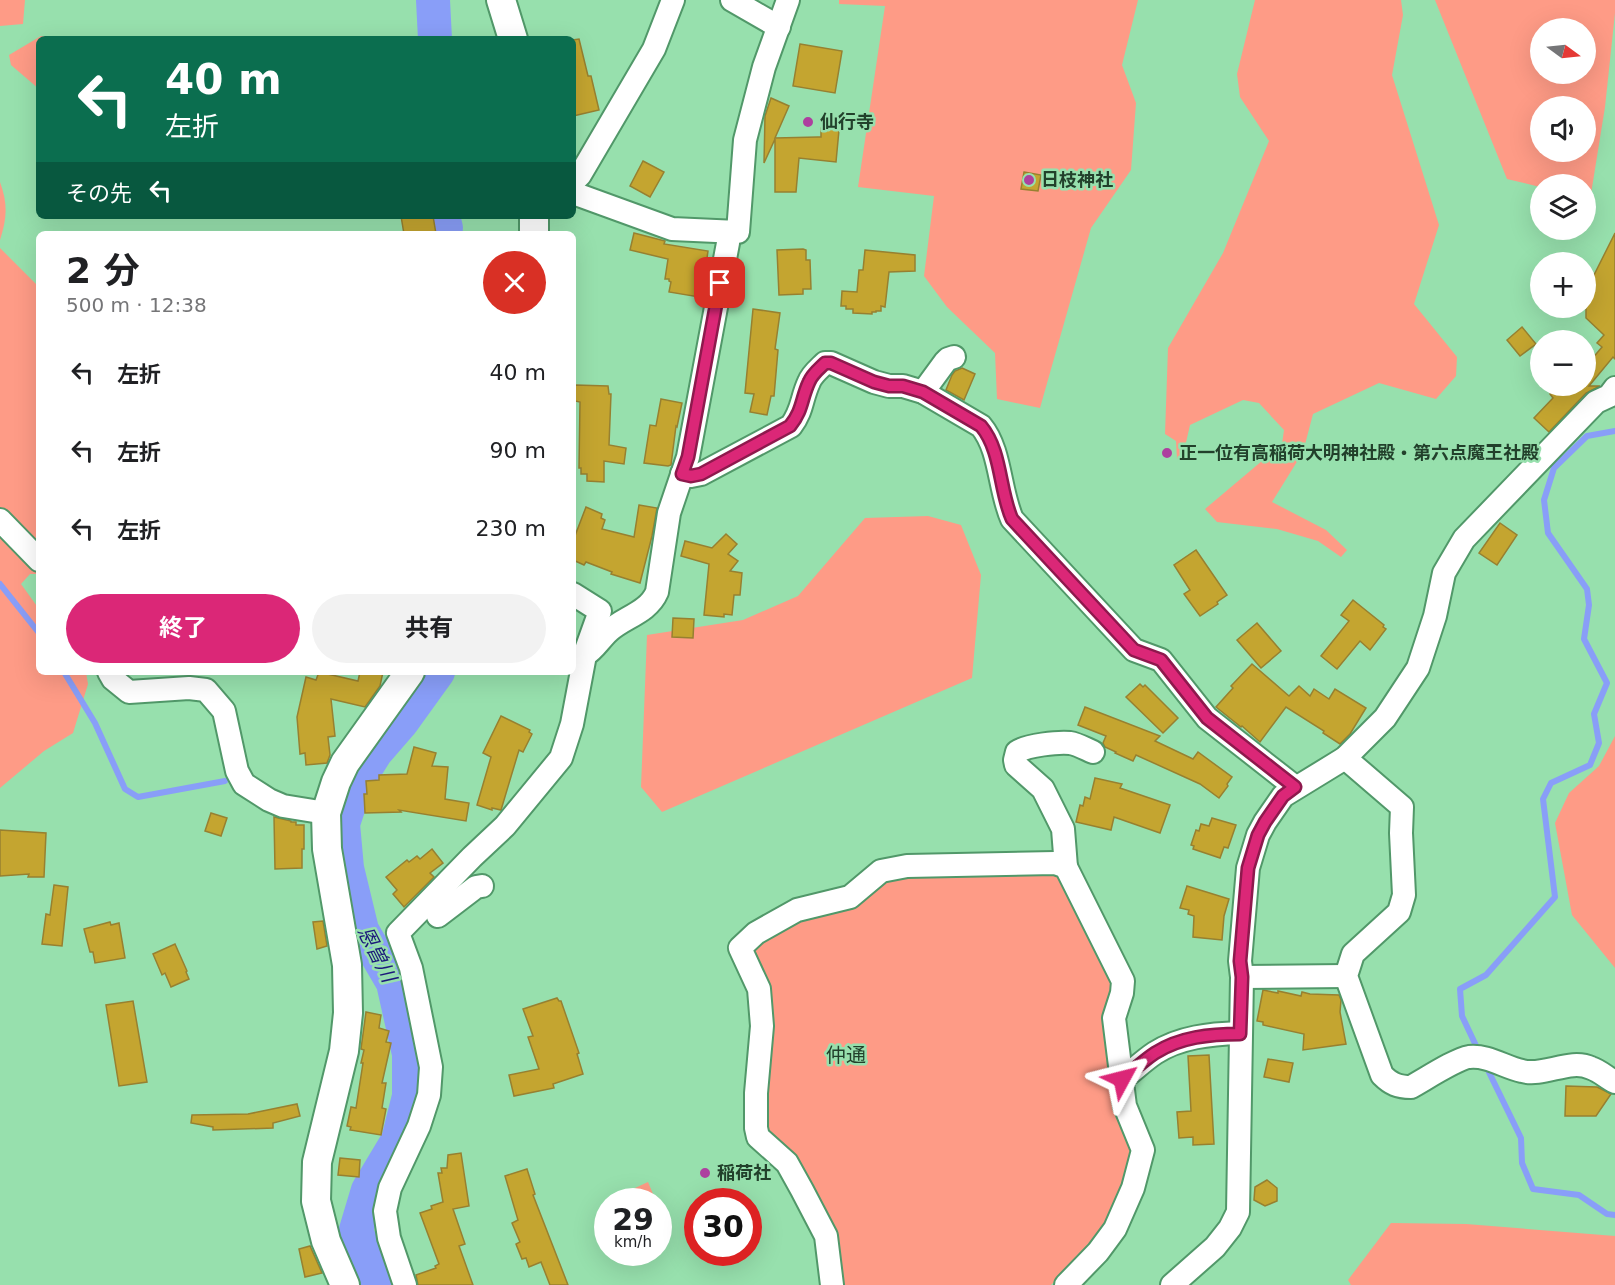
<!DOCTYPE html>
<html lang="ja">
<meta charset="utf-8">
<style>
body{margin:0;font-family:"DejaVu Sans","Noto Sans JP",sans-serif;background:#f2f2f2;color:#202124;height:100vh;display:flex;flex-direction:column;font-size:22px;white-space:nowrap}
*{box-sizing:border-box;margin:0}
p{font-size:20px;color:#757577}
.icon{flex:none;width:33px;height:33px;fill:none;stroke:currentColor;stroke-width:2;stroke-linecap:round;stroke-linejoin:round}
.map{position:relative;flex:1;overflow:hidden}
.side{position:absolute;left:36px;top:231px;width:540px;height:444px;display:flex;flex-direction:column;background:#fff;border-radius:9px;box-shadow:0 6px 24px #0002}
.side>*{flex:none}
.banner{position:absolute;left:36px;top:36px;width:540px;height:183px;border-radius:9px;box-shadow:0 6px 24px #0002;background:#0b6e4f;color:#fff;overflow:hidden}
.needle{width:39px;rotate:105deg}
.buttons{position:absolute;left:1530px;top:18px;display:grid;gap:12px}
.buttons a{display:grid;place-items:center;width:66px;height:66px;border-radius:50%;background:#fff;box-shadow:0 6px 24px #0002;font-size:30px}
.speed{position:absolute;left:594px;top:1188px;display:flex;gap:12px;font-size:30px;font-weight:700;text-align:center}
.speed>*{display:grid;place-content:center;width:78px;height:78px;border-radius:50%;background:#fff;box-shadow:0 6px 24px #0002;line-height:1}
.speed small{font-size:15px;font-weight:400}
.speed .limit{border:9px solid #d22;background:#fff;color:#111}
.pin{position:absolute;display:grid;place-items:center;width:51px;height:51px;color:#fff;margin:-26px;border-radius:12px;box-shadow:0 3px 9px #0006}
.me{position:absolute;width:66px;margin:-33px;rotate:52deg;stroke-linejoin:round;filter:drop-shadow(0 0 4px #0008)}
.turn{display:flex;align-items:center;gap:21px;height:126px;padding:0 30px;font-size:27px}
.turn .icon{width:78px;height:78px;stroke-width:2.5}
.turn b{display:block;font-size:42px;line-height:51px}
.then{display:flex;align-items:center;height:57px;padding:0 30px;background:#0003;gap:12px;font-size:22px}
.round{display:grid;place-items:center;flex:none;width:63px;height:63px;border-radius:32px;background:#f2f2f2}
.summary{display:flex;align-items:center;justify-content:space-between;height:102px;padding:0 30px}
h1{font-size:36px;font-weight:700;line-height:45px}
.primary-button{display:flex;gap:12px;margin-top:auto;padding:12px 30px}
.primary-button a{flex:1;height:69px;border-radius:36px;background:#db2777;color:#fff;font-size:24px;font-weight:700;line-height:69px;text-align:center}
.primary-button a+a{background:#f2f2f2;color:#202124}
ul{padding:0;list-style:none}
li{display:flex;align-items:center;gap:18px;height:78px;padding:0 30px}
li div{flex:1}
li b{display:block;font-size:22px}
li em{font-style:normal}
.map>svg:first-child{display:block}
</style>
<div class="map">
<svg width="1615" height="1285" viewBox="0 0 1615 1285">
<rect width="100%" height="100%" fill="#97e0ad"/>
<g fill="#fe9b86" fill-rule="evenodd">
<polygon points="0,0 25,0 23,24 0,26"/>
<polygon points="839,0 1138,0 1122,65 1136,103 1131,170 1091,228 1040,408 997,399 995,353 947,307 924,276 934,196 858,187 885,6 839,4"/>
<polygon points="1255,0 1401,0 1403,15 1392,75 1439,225 1414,304 1457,357 1456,376 1436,399 1379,383 1313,414 1303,452 1272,502 1326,530 1347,550 1341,557 1318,541 1277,529 1217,522 1205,509 1282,444 1284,430 1259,403 1243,400 1190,425 1182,460 1177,459 1176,441 1165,434 1168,348 1223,253 1269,141 1240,97 1237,74"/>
<path d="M1435,0h180v13l-10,94 -15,93 -4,-1v-15h-46v3l-33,-8zM1540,28h46v46h-46zM1586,106v46h-46v-46z"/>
<polygon points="41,36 74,39 39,39 39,89 11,65 9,55"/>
<path d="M0,182c8,22 7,36 0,58z"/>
<polygon points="0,248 39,287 39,574 30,574 21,584 39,609 39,672 86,672 88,684 73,733 44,751 0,788"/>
<polygon points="928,516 961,525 981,575 972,678 662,812 641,787 647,635 743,620 798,596 865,518"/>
<polygon points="1615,736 1615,968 1572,915 1555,823 1569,793 1599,766"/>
<polygon points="1055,873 1065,876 1114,984 1136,1147 1116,1206 1098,1239 1051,1285 838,1285 761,1129 750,945 884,877"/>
<polygon points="648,1182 656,1201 641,1201 635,1188"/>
<polygon points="1391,1223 1466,1224 1615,1236 1615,1285 1351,1285 1348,1280"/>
</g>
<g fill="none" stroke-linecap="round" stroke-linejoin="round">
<g stroke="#899ef8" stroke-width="6">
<polyline points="0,584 39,633"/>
<polyline points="64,672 95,723 125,789 138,797 225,781"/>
<polyline points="1479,1052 1462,1016 1460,989 1486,975 1555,897 1543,799 1551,783 1590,765 1599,743 1594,714 1607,683 1584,639 1589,605 1587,589 1548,533 1544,500 1554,468 1587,436 1615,431"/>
<polyline points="1485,1064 1521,1138 1522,1163 1533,1189 1579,1195 1607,1214 1615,1215"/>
</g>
<g stroke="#899ef8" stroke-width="34">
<polyline points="433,0 435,39"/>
<polyline points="443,216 446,228 445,234"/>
<polyline points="377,1285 356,1230 368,1190 398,1140 409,1096 409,1054 393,983 362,930 347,868 343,824 356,784 376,752 402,722 438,672"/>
</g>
</g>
<g fill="#c4a530" stroke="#978030" stroke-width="1.5">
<polygon points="579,39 588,76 591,76 599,110 573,116 573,40"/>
<polygon points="800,44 842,51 835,93 793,86"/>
<polygon points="771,98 789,106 775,138 818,137 821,137 821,128 839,130 836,162 799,158 796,192 775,192 775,139 764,163 765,116"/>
<polygon points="643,161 664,172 650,197 630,186"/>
<polygon points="1024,172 1041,175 1038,191 1021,189"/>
<polygon points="401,216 433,216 436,234 404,234"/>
<polygon points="634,233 665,241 664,244 708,251 703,286 701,286 699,297 669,292 671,282 669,281 669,279 665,279 668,259 630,250"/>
<polygon points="1615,233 1615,359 1613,357 1589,386 1600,386 1586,393 1549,432 1534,418 1553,398 1550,394 1557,386 1586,386 1586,366 1602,347 1597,343 1604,335 1586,318 1586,291"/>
<polygon points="803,249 806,250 806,260 810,260 811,289 803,289 803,294 779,295 777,250"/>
<polygon points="865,250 915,255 915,271 889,272 885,307 881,306 881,311 876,311 876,312 872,312 872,314 853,313 853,309 846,309 846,306 841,306 842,291 857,292 859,270 863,270"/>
<polygon points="753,309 780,313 775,349 778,350 774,396 771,396 767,415 750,412 754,394 745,393"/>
<polygon points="1522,327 1536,344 1520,356 1507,340"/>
<polygon points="962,368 975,374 964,400 946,390 952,375 955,371"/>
<polygon points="575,385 608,386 609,394 611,394 609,445 626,448 624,464 604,461 604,482 587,481 587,474 581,474 581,468 579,468 580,402 575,401"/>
<polygon points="661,399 682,403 677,427 676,426 671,465 668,466 644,463 650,425 656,426"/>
<polygon points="639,505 657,508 652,536 640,583 611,574 612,572 586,562 584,565 573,560 573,541 586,507 602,514 601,518 605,520 602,529 634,537"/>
<polygon points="1500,523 1517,535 1497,565 1479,553"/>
<polygon points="726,534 737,544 728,554 738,561 730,571 742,573 740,595 734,595 732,615 724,614 724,617 704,615 709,564 681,556 685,541 712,548"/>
<polygon points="1196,550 1227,595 1217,602 1218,604 1200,616 1184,594 1190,590 1174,565"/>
<polygon points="1353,600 1384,625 1383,627 1386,629 1370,650 1360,641 1337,669 1321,656 1349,621 1341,615"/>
<polygon points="673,618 694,619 693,638 672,637"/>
<polygon points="1257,623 1281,651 1261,668 1237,640"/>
<polygon points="1252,664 1289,696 1299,686 1310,696 1314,689 1329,699 1335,689 1366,708 1350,734 1340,744 1323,733 1324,731 1286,707 1260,742 1242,726 1241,727 1216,707 1233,688 1231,686"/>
<polygon points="319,672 358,681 360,672 383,672 380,686 365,707 331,699 335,736 328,737 330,755 327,763 306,765 305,753 300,754 297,717 306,677 316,680"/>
<polygon points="1140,684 1143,687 1145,685 1178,718 1163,733 1126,697"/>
<polygon points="1085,707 1160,736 1155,741 1193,759 1198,752 1232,777 1227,784 1228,786 1219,798 1200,784 1136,755 1133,761 1115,753 1116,752 1105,747 1103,743 1106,736 1078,725"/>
<polygon points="501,716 530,730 529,732 532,734 523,752 519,750 501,810 492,808 492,810 477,805 491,757 483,753"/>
<polygon points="414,747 436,753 432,766 448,767 445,799 469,803 466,821 399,810 401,812 365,813 364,794 367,794 366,781 379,780 379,775 407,774"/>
<polygon points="1095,778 1122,784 1120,788 1170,805 1160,833 1114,817 1111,830 1076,822 1080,805 1083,806 1085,797 1090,799"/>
<polygon points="211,813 227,818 221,836 205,831"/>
<polygon points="274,817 291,821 291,822 296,822 296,825 304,825 304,849 302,849 302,868 275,869"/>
<polygon points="1212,818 1236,825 1228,848 1224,847 1220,858 1193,849 1194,846 1191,845 1196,830 1199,831 1201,824 1209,826"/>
<polygon points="0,830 46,833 44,877 28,877 29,874 0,876"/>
<polygon points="432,849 443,863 430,873 434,877 404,907 393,894 397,890 386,877 407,860 409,862 417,856 420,859"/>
<polygon points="54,885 68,887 62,946 42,944 46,914 50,915"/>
<polygon points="1187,886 1229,899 1224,916 1222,940 1193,937 1194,916 1188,914 1189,910 1180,908"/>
<polygon points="323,921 327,946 317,949 313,922"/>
<polygon points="110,922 111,925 119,923 125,958 95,963 93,952 90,952 84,929"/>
<polygon points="175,944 187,971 186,972 189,979 171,987 165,973 162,975 153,954"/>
<polygon points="1263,990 1278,993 1278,991 1301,996 1302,992 1310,994 1339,995 1341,1000 1340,1012 1346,1044 1303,1050 1304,1034 1263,1025 1263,1022 1257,1021"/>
<polygon points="557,998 559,1001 561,1001 579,1053 577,1054 583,1074 553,1084 554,1088 514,1096 509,1075 539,1069 528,1037 533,1036 523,1009"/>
<polygon points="133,1001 147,1082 119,1086 106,1005"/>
<polygon points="366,1012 381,1015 379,1028 389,1031 386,1042 391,1043 382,1083 386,1083 382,1108 386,1109 381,1135 350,1130 351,1127 347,1126 351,1107 356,1108 363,1063 361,1063 364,1050 361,1049"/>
<polygon points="1209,1055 1214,1144 1193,1145 1193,1137 1179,1138 1177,1112 1191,1111 1188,1056"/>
<polygon points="1268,1059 1293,1063 1289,1082 1264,1077"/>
<polygon points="1566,1086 1597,1087 1611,1094 1596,1116 1565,1116"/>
<polygon points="297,1104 300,1116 273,1123 273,1128 213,1130 213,1127 191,1123 192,1115 248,1114"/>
<polygon points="461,1153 469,1206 453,1209 465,1244 459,1246 473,1285 418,1285 416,1275 436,1268 435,1266 439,1264 420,1213 432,1209 431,1206 443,1202 438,1173 442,1173 441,1168 447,1168 448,1155"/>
<polygon points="340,1158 360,1160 359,1177 338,1175"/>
<polygon points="527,1169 535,1194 533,1195 568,1285 550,1285 541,1262 529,1267 526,1258 522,1259 516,1244 520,1242 512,1223 518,1220 505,1176"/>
<polygon points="1267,1180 1277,1188 1277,1201 1265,1206 1254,1200 1255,1187"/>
<polygon points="310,1246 322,1273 305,1277 299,1249"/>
</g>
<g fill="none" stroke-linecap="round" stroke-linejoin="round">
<g stroke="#519869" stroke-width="26">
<g id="minor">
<polyline points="732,0 779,27"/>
<polyline points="573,182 580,175 654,49 673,0"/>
<polyline points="573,193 672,229 738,232 745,140 764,67 788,0"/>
<polyline points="923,392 945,362 948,359 954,357"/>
<path d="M682,474l9,2 10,-2 90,-48c12,-16 10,-27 18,-44 3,-8 10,-13 16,-19h6l43,19 15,4h14l20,6 58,34c20,24 18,64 31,93l122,131 27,10 46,58 88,69"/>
<polyline points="0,520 39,560"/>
<polyline points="573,594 600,611 586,650"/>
<polyline points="109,672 113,679 129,692 189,688 206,690 224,711 237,771 244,784 269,800 283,806 326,813"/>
<path d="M1345,758l57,49 -1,26 3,62 -5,17 -46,42 -7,22 36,99c9,9 16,12 29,12 13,-7 45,-28 58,-30 19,-2 35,10 53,14 22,6 48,-13 69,-3 9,3 16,10 24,14"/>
<path d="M1066,867l-3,-38 -20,-40 -27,-24 -1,-5 2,-8c10,-7 41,-10 53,-9 7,1 16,6 23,9"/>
<polyline points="438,916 476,887 482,886"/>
<polyline points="1242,977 1346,976"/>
<path d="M1122,1079c11,-8 21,-18 33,-26 25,-16 55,-19 85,-20"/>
<path d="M405,1285l-16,-47 -4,-27 5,-23 29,-62 10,-31 2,-28 -20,-99 -13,-35 74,-76 33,-31 56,-68 11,-34 13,-69c10,-6 15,-16 24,-24 15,-14 39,-18 48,-39l12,-79 19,-56 40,-214v-10"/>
<polyline points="832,1285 826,1236 802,1190 787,1163 758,1137 756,1128 756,1093 762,1026 759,989 740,948 756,933 797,910 850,897 881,871 907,866 1055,863 1066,867 1123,981 1122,993 1114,1018 1125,1106 1143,1150 1133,1188 1115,1229 1098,1252 1066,1285"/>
<polyline points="1172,1285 1215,1247 1230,1228 1238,1212 1242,977 1240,961 1248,868 1258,835 1265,822 1283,796 1345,758 1385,718 1418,668 1435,616 1444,573 1464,539 1596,402 1609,396 1615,388"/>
</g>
</g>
<g stroke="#519869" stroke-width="32">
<g id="tertiary">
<polyline points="501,0 513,39"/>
<polyline points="534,216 534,234"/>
<polyline points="345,1285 326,1241 316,1201 317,1162 344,1051 348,1013 347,965 327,849 326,813 336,782 345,763 410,672"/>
</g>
</g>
<use href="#minor" stroke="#fff" stroke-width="22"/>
<use href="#tertiary" stroke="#fff" stroke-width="28"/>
</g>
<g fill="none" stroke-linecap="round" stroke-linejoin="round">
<g stroke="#8e194d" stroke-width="15">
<path id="route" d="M720,283l-32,174 -6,17 9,2 10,-2 89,-48c13,-16 11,-27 19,-44 3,-8 10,-13 16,-19h6l43,19 15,4h14l20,6 58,34c21,25 18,64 31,93l122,131 27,10 46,58 88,69 -12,9 -18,26 -7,13 -10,33 -8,93 2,16 -2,57c-30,0 -60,3 -85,19 -12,8 -22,18 -33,26"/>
</g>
<use href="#route" stroke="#db2777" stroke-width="10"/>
</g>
<g fill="#ad409f" stroke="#97e0ad" stroke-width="2">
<circle cx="808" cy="122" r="6"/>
<circle cx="1029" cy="180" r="6"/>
<circle cx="1167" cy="453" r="6"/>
<circle cx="705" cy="1173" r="6"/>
</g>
<g text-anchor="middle" stroke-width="5" stroke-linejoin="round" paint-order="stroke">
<g font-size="18" font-weight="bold" fill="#22402b" stroke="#97e0ad" text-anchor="start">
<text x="820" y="128">仙行寺</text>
<text x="1041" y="186">日枝神社</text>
<text x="1179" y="459">正一位有高稲荷大明神社殿・第六点魔王社殿</text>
<text x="717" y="1179">稲荷社</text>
</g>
<g font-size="20" font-style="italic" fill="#1c187b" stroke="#97e0ad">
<text transform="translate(377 954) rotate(63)" y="7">恩曽川</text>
</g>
<g font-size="20" fill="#22402b" stroke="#97e0ad">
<text x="846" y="1062">仲通</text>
</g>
</g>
</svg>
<div class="buttons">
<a><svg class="needle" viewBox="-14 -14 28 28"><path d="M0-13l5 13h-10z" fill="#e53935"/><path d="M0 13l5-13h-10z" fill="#757577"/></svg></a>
<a><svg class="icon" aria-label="sound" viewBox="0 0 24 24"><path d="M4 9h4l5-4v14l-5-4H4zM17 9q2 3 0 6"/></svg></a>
<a><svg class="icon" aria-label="layers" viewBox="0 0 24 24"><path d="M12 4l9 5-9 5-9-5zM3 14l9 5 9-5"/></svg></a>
<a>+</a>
<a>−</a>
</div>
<div class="speed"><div>29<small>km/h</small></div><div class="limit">30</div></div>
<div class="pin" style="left:720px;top:283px;background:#d93025"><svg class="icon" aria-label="arrive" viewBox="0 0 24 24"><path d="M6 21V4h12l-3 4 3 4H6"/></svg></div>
<svg class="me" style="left:1122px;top:1079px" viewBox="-20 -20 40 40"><path d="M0-17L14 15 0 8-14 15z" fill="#db2777" stroke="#fff" stroke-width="4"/></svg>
<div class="banner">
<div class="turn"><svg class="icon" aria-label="left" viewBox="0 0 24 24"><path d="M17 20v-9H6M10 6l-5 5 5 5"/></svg><div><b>40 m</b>左折</div></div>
<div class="then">その先<svg class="icon" aria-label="left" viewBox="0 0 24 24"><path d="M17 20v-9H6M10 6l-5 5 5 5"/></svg></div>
</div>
<section class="side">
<div class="summary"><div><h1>2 分</h1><p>500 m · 12:38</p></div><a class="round" style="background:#d93025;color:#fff"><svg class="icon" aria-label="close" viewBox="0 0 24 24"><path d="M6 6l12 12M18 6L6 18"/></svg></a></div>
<ul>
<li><svg class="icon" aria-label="left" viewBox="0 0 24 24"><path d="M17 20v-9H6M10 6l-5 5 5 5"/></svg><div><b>左折</b></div><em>40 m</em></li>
<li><svg class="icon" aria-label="left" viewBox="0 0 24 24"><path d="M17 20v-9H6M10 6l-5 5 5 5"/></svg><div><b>左折</b></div><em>90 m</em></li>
<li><svg class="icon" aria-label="left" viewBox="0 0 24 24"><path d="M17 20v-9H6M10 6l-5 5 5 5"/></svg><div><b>左折</b></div><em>230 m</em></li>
</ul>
<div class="primary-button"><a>終了</a><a>共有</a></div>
</section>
</div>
